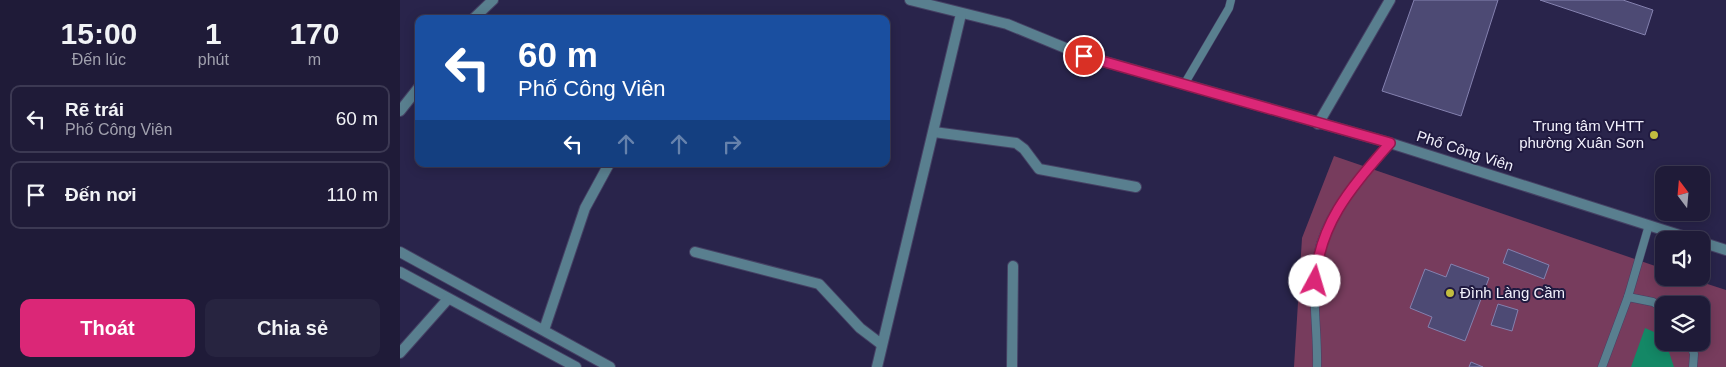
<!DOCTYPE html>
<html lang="vi">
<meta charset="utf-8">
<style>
body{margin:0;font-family:Arial,sans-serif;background:#272440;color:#f1f3f6;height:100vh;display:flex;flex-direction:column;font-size:19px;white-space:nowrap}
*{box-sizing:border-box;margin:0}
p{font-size:16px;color:#a1a1ae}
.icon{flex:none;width:28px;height:28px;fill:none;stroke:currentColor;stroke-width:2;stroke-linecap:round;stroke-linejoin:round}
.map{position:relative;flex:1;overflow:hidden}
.side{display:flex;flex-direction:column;background:#1f1b38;width:400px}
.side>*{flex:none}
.hud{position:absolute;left:15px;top:15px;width:475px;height:152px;border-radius:10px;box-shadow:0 2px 12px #0003,0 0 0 1px #3c3953;background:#1a4fa0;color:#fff;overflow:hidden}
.needle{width:32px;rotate:344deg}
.tools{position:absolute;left:1255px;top:166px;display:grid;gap:10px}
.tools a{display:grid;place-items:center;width:55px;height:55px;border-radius:10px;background:#1f1b38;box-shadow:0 2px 12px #0003,0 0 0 1px #3c3953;font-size:25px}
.pin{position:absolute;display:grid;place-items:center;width:42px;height:42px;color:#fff;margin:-21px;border:2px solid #fff;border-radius:50%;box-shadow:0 1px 5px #0007}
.me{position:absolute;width:55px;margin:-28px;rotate:6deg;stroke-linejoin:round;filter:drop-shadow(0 0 4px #0008)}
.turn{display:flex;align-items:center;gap:18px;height:105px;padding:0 20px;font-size:22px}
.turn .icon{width:65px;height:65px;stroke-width:2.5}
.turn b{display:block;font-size:35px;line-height:42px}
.lanes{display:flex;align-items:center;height:48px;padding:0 20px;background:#0003;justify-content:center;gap:25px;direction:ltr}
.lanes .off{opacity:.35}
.eta{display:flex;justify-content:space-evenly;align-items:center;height:85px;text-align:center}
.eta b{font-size:30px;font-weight:800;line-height:35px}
.action{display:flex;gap:10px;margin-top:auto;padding:10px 20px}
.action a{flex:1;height:58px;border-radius:10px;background:#db2777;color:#fff;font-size:20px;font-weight:800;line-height:58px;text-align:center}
.action a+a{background:#272440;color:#f1f3f6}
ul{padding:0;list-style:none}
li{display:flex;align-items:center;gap:15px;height:68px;margin:0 10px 8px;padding:0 10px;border:2px solid #3c3953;border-radius:10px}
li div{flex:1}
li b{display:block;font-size:19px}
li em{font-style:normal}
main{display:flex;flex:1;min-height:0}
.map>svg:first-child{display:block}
</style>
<main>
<section class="side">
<div class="eta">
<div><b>15:00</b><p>Đến lúc</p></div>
<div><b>1</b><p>phút</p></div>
<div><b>170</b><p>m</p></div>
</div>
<ul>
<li><svg class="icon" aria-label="left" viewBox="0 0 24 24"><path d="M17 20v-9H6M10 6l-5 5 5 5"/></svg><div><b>Rẽ trái</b><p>Phố Công Viên</p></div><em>60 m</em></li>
<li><svg class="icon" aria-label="arrive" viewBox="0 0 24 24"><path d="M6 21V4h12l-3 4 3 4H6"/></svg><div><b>Đến nơi</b></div><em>110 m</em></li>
</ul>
<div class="action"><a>Thoát</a><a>Chia sẻ</a></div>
</section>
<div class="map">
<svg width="1326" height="367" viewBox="0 0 1326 367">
<rect width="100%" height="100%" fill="#29244b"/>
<path fill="#773c5d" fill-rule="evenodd" d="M934,156l330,113v9h25l37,12v77h-432l8,-129zM1264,305h37v37h-37z"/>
<polygon fill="#148866" points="1245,328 1261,335 1264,342 1266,343 1274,367 1231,367"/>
<g fill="#4d4a74" stroke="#8481af">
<polygon points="1014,0 1098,0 1061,116 982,91"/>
<polygon points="1140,0 1223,0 1253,10 1245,35"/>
<polygon points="1108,249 1149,265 1144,279 1103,263"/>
<polygon points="1051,264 1089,278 1065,341 1028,327 1032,317 1010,308 1025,269 1046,277"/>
<polygon points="1098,304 1118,310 1112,331 1091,325"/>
<polygon points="1071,362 1083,367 1069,367"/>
</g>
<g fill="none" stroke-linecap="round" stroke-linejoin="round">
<g stroke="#454164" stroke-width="9">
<g id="service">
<polyline points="785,83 829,8 831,0"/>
<polyline points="1228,297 1253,302 1264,309"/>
<polyline points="1290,342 1294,354 1293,367"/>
<path d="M917,367c1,-36 -6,-72 0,-108 7,-46 44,-82 73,-116"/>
<polyline points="1202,367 1228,297 1249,225"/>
</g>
</g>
<g stroke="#454164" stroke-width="12">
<g id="minor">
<polyline points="510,0 607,24 685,56 990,143 1295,240"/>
<polyline points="918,124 990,0"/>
<polyline points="534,132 616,143 624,149 639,169 736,187"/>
<polyline points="1301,242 1326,250"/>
<polyline points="0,252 210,367"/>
<polyline points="295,252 419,284 460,328 481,344"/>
<polyline points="0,272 176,367"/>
<polyline points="144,330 185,208 209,164"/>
<polyline points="0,353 48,299"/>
<polyline points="477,367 561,14"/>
<polyline points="612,367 613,266"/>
</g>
</g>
<g stroke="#454164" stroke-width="12">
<g id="tertiary">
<polyline points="73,19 93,0"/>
<polyline points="0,111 19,87"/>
</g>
</g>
<use href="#service" stroke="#597f8f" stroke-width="8"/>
<use href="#minor" stroke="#597f8f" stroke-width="10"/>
<use href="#tertiary" stroke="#597f8f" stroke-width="10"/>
</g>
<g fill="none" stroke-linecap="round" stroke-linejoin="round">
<g stroke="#8e194d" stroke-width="12">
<path id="route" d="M684,56l306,87c-38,44 -70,78 -75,138"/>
</g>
<use href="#route" stroke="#db2777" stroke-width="9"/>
</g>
<g fill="#c2bd3f" stroke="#201a40" stroke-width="2">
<circle cx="1254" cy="135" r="5"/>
<circle cx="1050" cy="293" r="5"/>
</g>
<g text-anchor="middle" stroke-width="4" stroke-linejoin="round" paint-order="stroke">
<g font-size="15" fill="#f2f1fc" stroke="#201a40" text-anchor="end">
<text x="1244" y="131">Trung tâm VHTT<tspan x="1244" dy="17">phường Xuân Sơn</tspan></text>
<text x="1060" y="298" text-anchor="start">Đình Làng Cầm</text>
</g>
<g font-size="15" fill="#f2f1fc" stroke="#201a40">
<text transform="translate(1065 151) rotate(18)" y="5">Phố Công Viên</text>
</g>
</g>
</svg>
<div class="tools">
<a><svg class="needle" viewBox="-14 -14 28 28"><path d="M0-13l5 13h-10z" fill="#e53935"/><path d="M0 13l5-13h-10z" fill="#a1a1ae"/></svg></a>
<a><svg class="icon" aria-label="sound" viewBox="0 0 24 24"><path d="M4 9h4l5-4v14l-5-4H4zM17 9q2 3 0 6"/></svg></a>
<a><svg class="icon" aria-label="layers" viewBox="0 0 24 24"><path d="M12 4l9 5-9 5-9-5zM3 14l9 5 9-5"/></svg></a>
</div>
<div class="pin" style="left:684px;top:56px;background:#d93025"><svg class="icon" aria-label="arrive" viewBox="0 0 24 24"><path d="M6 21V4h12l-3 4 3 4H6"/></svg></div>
<svg class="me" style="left:915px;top:281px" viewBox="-20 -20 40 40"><circle r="19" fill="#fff"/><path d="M0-13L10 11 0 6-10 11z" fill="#db2777"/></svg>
<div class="hud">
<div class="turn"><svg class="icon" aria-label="left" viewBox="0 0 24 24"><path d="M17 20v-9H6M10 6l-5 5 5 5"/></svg><div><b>60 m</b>Phố Công Viên</div></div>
<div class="lanes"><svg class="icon" aria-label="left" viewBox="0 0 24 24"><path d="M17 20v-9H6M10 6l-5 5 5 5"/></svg><svg class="icon off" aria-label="ahead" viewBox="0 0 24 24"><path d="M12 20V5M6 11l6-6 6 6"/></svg><svg class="icon off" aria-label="ahead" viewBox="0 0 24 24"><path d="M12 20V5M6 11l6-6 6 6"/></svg><svg class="icon off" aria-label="right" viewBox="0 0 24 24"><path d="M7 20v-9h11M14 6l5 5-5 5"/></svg></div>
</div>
</div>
</main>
